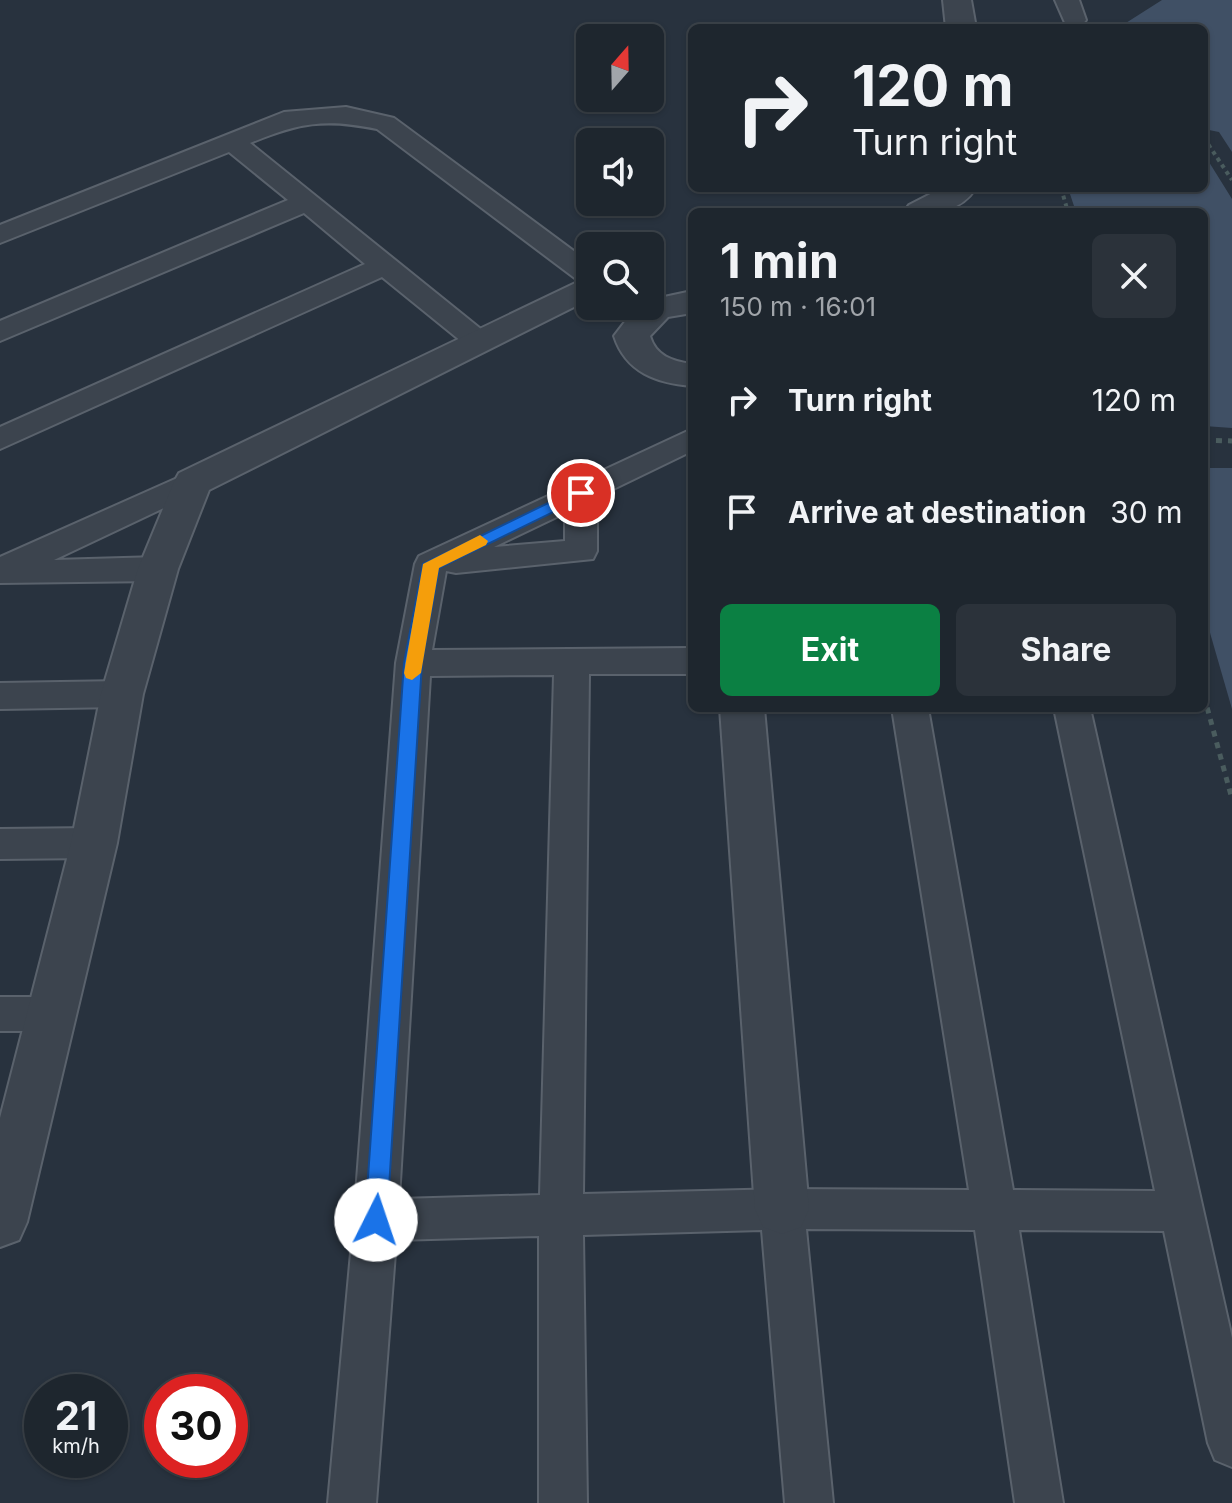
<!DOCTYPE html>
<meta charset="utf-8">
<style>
body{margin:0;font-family:Inter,sans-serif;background:#2b323a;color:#f1f3f6;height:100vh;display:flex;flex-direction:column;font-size:30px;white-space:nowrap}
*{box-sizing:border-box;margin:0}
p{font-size:26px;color:#a1a5aa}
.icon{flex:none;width:44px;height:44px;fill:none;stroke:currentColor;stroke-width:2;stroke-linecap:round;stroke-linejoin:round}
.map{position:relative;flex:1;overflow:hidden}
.panel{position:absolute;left:688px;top:208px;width:520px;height:504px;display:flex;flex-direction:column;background:#1e262e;border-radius:12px;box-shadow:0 2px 6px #0004,0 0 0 2px #3c434a}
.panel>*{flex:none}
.hud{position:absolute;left:688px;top:24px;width:520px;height:168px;border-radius:12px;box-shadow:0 2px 6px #0004,0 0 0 2px #3c434a;background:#1e262e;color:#f1f3f6;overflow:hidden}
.needle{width:52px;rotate:20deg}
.buttons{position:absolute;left:576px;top:24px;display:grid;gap:16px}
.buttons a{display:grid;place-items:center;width:88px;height:88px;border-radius:12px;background:#1e262e;box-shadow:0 2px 6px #0004,0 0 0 2px #3c434a;font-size:40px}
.speed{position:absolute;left:24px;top:1374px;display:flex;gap:16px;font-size:40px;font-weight:700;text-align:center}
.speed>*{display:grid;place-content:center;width:104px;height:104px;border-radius:50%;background:#1e262e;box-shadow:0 2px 6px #0004,0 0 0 2px #3c434a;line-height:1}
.speed small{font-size:20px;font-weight:400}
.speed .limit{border:12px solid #d22;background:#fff;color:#111}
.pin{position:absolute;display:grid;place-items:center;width:68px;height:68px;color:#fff;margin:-34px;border:4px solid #fff;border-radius:50%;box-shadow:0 2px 8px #0007}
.me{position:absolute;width:88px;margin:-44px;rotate:4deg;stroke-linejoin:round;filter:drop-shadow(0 0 6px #0008)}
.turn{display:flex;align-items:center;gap:28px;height:168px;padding:0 32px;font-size:36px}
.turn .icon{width:104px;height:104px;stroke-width:2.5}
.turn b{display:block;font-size:56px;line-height:68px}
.round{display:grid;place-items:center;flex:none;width:84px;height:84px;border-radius:12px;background:#2b323a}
.head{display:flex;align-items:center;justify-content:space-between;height:136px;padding:0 32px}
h1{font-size:48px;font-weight:700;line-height:60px}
.action{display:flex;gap:16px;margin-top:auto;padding:16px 32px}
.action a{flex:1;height:92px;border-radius:12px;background:#0b8043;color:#fff;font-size:32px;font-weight:700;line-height:92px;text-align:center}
.action a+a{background:#2b323a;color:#f1f3f6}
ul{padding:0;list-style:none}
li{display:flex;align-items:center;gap:24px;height:112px;padding:0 32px}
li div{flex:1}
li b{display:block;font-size:30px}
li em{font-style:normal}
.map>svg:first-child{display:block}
</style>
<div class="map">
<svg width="1232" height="1503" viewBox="0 0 1232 1503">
<rect width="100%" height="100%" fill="#28323e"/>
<g fill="#405065">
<polygon points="1162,0 1232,0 1232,152 1219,132 1204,129 1204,28 1118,28"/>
<polygon points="1204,154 1232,199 1232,428 1204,426 1204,212 1076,212 1068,188 1204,188"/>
<polygon points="1204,468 1232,468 1232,709 1204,612"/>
</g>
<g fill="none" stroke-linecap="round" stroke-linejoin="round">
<g stroke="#5a626c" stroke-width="4">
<g id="minor">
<polygon points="1055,0 1079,0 1086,20 1082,25 1066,25"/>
<path d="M346,107l48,11 196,145v21l-10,-2 -203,-153c-53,-11 -78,-6 -127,14l237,191 5,6 -5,6h-20l-85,-69 -382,172v-22l365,-163 -61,-51 -304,128v-20l288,-121 -59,-48 -229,91v-18l284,-113z"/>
<path d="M692,429v22l-95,46v54l-4,8 -137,14 -10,-2 -14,79 260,-2v26h-103l-6,520 199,-5 187,1 -77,-482h36l85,482 142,1 -101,-483h36l142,630v129l-17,-7 -7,-17 -44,-212 -145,-1 44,273h-48l-40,-273 -169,-1 27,274h-48l-23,-273 -179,5 4,268h-48v-267l-143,4 -20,263h-48l26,-283 42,-557 19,-99 4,-8zM565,513v28l-71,6zM554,675l-14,520 -141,4 31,-523z"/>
<polygon points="193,471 204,475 209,482 204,489 54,560 158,557 170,561 174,569 170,577 158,581 0,583 0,557"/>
<polygon points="122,681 134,685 140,694 134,703 122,707 0,709 0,683"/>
<polygon points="94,828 107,832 113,843 107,854 94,858 0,859 0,829"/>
<polygon points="0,997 50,997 64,1002 70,1014 64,1026 50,1031 0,1031"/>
</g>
</g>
<g stroke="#5a626c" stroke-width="4">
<g id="tertiary">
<polygon points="943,0 971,0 976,28 946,28"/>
<path d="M942,188h34c-18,27 -42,24 -72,24l5,-7z"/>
<polygon points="590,276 590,299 209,490 178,569 143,694 117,843 27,1222 19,1240 0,1247 0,1118 71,843 101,694 138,569 174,482 179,473"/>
<path d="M692,291v22l-24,4 -18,19c6,20 22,25 42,28v22c-35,-3 -66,-13 -78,-50l23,-30h13v-6z"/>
<polygon points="720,708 764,708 809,1209 801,1227 782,1234 763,1227 755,1209"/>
</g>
</g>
<g stroke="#4a5c5e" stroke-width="4" stroke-dasharray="4 4" stroke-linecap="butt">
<polyline points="1204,138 1232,180"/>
<polyline points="1061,188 1068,212"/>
</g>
<g stroke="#4a5c5e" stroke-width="5" stroke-dasharray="6 6" stroke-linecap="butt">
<polyline points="1204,440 1232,441"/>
<polyline points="1204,696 1232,799"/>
</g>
<use href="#minor" fill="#3c444e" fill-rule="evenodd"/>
<use href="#tertiary" fill="#3c444e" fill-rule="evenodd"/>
</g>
<polygon fill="#1a73e8" stroke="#114b97" stroke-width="2" points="581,487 586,489 586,496 439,568 422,663 387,1220 384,1228 376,1231 368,1228 365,1220 404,663 423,564"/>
<polygon fill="#f59e0b" points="480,535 488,541 486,545 439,568 421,673 412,680 406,678 404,673 423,564"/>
</svg>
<div class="buttons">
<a><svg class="needle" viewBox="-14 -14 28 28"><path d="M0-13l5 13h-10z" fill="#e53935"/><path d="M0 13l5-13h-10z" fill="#a1a5aa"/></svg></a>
<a><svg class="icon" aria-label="sound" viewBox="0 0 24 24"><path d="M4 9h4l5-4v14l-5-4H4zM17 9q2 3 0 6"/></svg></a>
<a><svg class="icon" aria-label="search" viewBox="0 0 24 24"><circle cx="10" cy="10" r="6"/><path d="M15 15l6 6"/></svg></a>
</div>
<div class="speed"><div>21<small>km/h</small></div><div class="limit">30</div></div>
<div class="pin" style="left:581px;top:493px;background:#d93025"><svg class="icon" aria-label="arrive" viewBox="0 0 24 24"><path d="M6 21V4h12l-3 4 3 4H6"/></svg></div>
<svg class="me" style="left:376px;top:1220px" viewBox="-20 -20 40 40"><circle r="19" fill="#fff"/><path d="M0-13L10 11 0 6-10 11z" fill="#1a73e8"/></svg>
<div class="hud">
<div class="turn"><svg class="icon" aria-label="right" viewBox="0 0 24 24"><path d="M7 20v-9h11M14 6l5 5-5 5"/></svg><div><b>120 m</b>Turn right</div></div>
</div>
<section class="panel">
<div class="head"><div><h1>1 min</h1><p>150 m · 16:01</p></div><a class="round"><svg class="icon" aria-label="close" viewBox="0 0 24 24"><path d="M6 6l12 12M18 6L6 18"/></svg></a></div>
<ul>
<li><svg class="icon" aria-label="right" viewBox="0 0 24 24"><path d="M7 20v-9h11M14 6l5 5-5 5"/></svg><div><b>Turn right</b></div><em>120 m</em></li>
<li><svg class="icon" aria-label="arrive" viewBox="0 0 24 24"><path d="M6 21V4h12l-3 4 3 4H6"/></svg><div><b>Arrive at destination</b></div><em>30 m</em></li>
</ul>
<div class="action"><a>Exit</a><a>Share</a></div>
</section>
</div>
